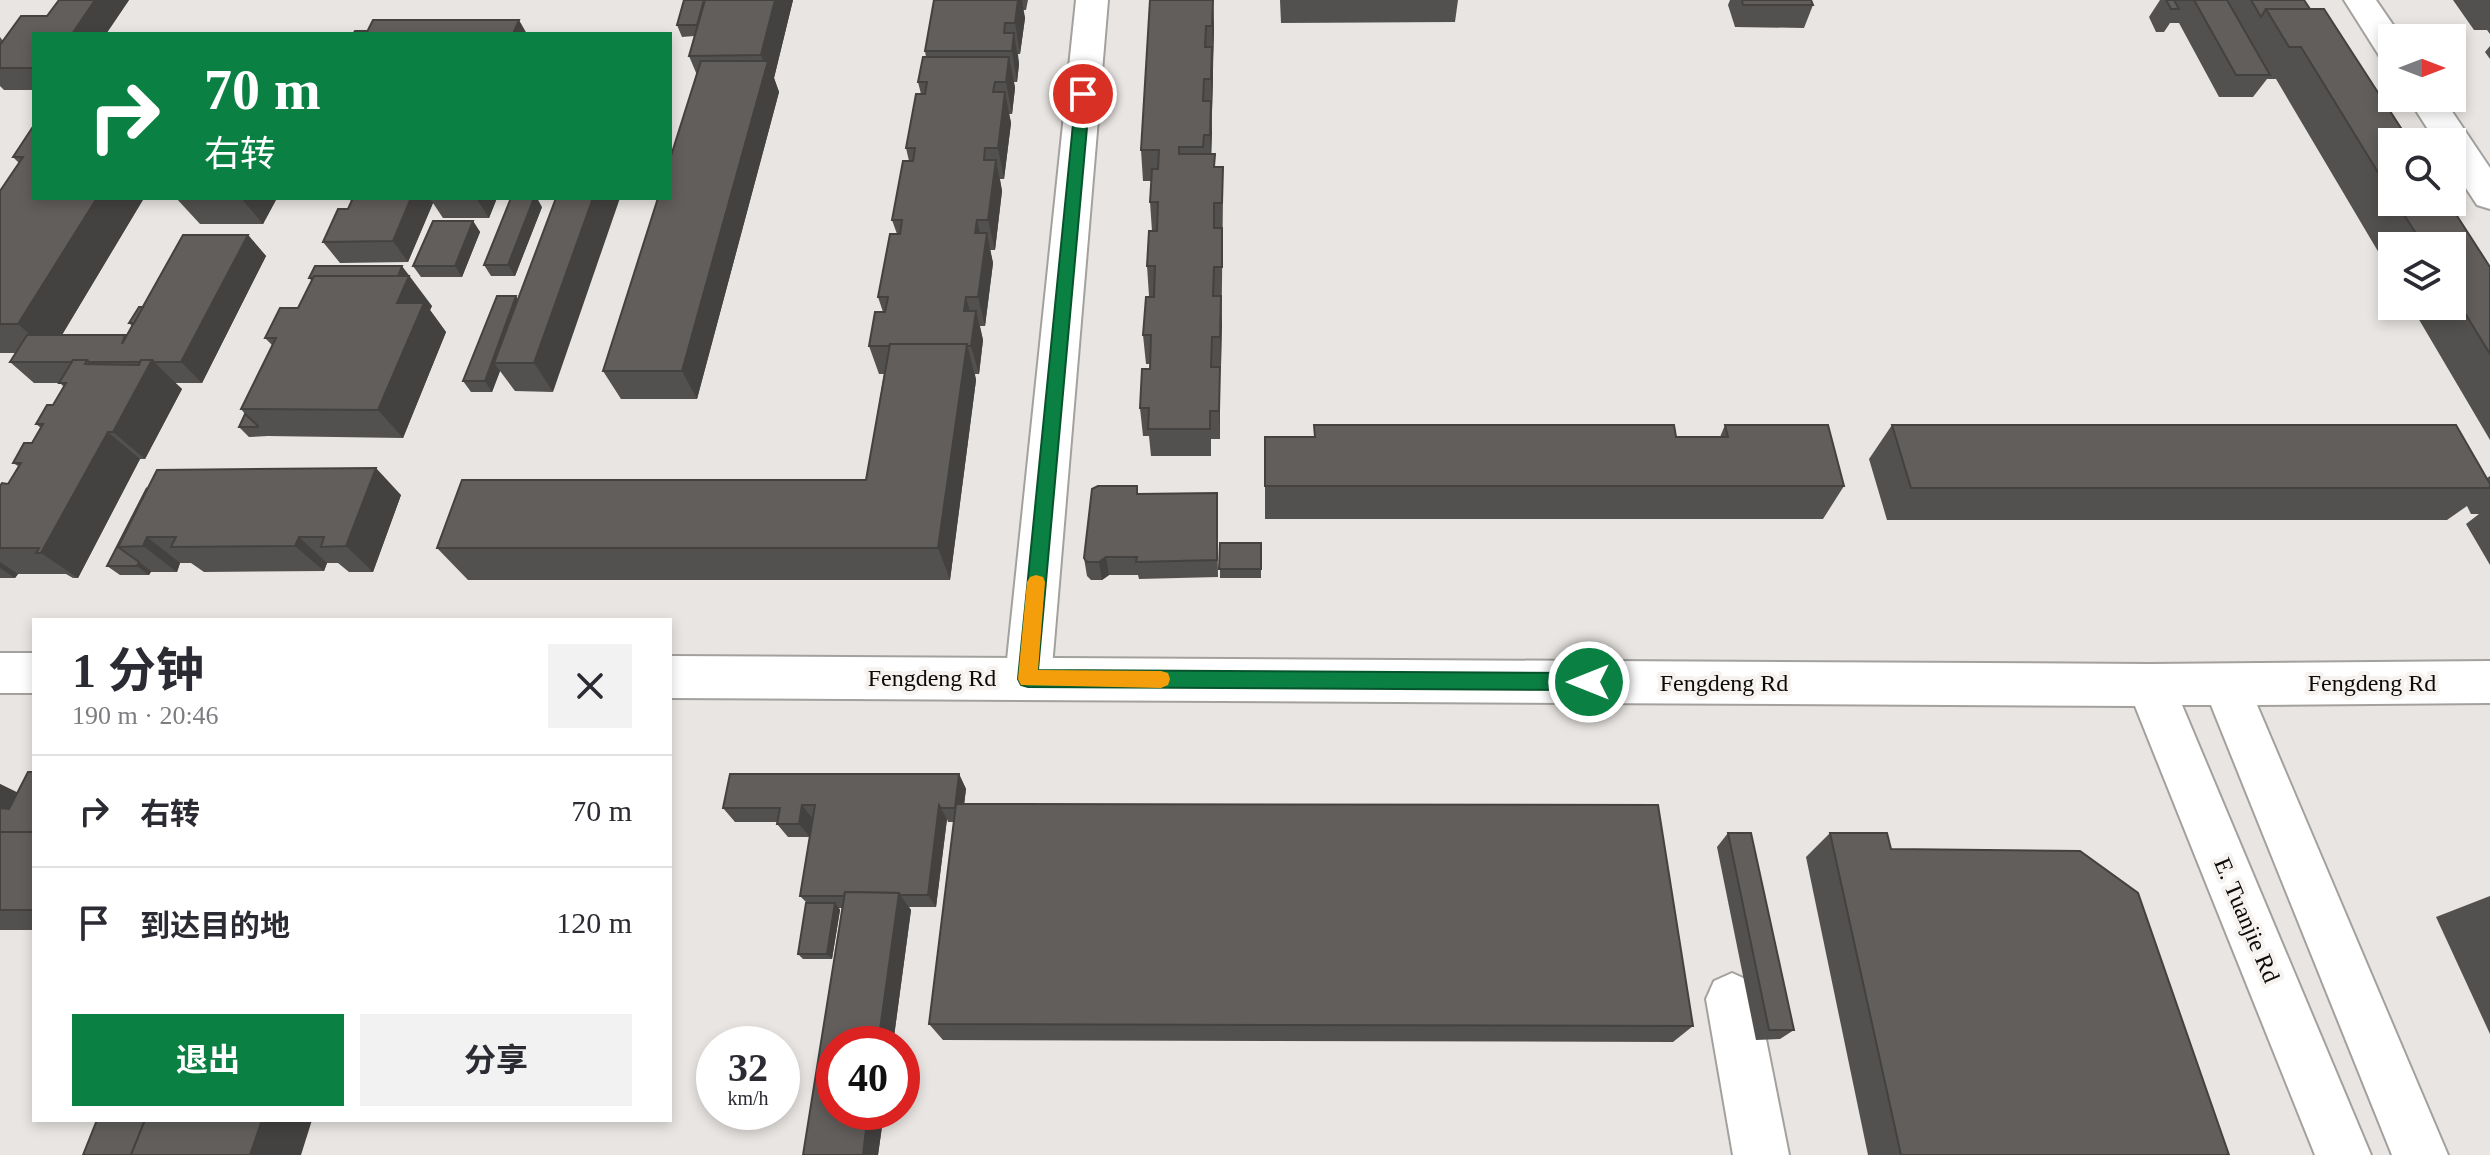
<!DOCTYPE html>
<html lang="zh">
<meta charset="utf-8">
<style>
body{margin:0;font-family:"Times New Roman","Noto Sans SC",serif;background:#f2f2f3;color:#2b2b33;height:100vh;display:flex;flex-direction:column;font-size:30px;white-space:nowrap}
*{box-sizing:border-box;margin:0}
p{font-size:26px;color:#7c7c81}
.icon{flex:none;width:44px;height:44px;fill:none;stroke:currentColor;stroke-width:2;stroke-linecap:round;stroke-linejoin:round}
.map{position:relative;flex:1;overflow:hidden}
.panel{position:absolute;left:32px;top:618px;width:640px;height:504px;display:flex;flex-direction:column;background:#fff;border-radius:0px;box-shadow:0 4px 12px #0003}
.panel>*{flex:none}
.top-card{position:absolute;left:32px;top:32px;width:640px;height:168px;border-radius:0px;box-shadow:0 4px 12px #0003;background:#0b8043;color:#fff;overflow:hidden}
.needle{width:52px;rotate:90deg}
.controls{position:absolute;left:2378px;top:24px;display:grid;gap:16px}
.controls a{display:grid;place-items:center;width:88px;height:88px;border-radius:0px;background:#fff;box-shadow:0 4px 12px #0003;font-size:40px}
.speed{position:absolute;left:696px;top:1026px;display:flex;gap:16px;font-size:40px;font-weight:700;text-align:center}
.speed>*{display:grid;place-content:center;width:104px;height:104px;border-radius:50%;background:#fff;box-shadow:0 4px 12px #0003;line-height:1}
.speed small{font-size:20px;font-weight:400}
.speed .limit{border:12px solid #d22;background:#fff;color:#111}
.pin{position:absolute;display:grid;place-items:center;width:68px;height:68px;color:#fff;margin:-34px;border:4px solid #fff;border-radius:50%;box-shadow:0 2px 8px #0007}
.me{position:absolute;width:88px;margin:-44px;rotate:270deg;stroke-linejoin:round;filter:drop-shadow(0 0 6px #0008)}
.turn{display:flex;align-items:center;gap:28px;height:168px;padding:0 40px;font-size:36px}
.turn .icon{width:104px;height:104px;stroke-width:2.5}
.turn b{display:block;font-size:56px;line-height:68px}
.round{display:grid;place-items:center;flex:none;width:84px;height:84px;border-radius:0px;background:#f2f2f3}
.head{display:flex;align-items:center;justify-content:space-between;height:136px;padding:0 40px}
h1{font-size:48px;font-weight:700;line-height:60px}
.action{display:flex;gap:16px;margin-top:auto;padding:16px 40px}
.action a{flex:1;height:92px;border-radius:0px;background:#0b8043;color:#fff;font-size:32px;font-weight:700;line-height:92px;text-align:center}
.action a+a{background:#f2f2f3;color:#2b2b33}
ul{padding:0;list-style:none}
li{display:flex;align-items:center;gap:24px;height:112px;padding:0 40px;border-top:2px solid #e1e1e2}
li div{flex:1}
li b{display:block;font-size:30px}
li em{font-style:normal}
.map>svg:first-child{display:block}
</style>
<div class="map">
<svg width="2490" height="1155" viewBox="0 0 2490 1155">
<rect width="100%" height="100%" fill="#e8e5e2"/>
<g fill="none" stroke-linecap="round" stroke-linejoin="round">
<g stroke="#a3a19e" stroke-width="4">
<g id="minor">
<polygon points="1076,0 1108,0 1051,679 1044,694 1028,700 1012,694 1005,679"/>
<polygon points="1732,973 1750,981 1758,999 1789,1155 1733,1155 1706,999 1714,981"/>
</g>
</g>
<g stroke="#a3a19e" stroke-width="4">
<g id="tertiary">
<polygon points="2344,0 2376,0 2402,38 2392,38 2392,60 2380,57"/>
<polygon points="2408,98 2443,98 2490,168 2490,209 2477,205 2452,167 2452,142 2436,142"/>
<rect x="0" y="653" width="34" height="40"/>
<polygon points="670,656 2150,664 2490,661 2490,703 2257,705 2448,1155 2392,1155 2211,705 2182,705 2371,1155 2315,1155 2135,706 670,698"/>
</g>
</g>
<use href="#minor" fill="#fff" fill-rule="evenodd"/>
<use href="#tertiary" fill="#fff" fill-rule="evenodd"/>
</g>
<g fill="#53514f">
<polygon points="59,0 129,0 106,34 34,34 34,90 4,90 0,86 0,37 3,41 47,16"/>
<polygon points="684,0 793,0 774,78 779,92 697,399 621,399 603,371 697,75 689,56 694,36 682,37 677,25"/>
<polygon points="934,0 1028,0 1026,10 1023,10 1025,18 1020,54 1018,54 1019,64 1017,82 1014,82 1015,88 1012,114 1009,114 1011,123 1004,179 1000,179 1002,191 995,250 990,250 993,263 985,326 980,326 983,340 979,374 975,374 976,380 950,580 468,580 437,548 866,480 884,374 879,374 869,346 883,312 878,297 897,234 892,220 909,161 906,148 921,94 918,82 926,57 925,51"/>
<polygon points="1213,0 1214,29 1211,154 1215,154 1215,167 1223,167 1223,198 1221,366 1213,366 1213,367 1220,367 1220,439 1211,439 1211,456 1151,456 1149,436 1143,436 1140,408 1150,369 1150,364 1146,364 1143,335 1154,297 1149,296 1147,266 1152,231 1150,202 1152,181 1143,181 1141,150"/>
<polygon points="1280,0 1458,0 1455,22 1281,23"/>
<polygon points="1730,0 1811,0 1813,5 1804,28 1735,27 1728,5"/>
<polygon points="2160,0 2304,0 2392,142 2392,202 2448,202 2490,267 2490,440 2411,306 2452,306 2452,246 2392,246 2392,275 2276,79 2267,79 2253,97 2219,97 2179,23 2170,23 2164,32 2156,32 2149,17"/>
<polygon points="2453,0 2490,0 2490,34 2487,30 2474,30"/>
<polygon points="2490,46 2490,59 2485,52"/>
<polygon points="34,125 34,198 144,198 62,335 126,336 132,326 129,323 143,307 248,235 266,256 202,383 175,383 182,389 145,459 140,459 78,578 73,578 66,574 18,574 15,578 0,578 0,486 8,484 18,466 13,463 32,443 41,428 36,424 53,405 64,387 60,383 34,383 10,362 16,353 0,353 0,191 19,163 13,157"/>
<polygon points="176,198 277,198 263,224 200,224"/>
<polygon points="349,198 497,198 489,218 443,218 433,203 408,262 340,263 323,242 348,209 351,201"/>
<polygon points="542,207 515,276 491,276 484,265"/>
<polygon points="473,221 480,232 462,277 421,277 413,266"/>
<polygon points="315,266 432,306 430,310 446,332 403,438 268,436 249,437 239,427 245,414 241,409 272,345 265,338 298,308 312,281 309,278"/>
<polygon points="516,296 553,392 515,391 500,371 492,392 471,392 463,381"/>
<polygon points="1314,425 1676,437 1720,437 1725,425 1844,486 1823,519 1265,519 1265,437 1314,437"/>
<polygon points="1892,425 2487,478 2490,476 2490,565 2466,524 2479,514 2471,514 2467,506 2447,520 1887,520 1869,459"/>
<polygon points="147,488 401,495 373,572 349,572 338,563 327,563 324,571 204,572 191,563 180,563 177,572 151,572 149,575 120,575 107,566"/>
<polygon points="1217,493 1218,577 1139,579 1138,575 1109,575 1102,580 1091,580 1087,576 1084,558 1138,494"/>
<rect x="1220" y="543" width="41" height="35"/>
<polygon points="34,772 34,930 0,930 0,784 17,793"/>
<polygon points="959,774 966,789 964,804 1693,1026 1673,1042 943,1040 929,1024 954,822 948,822 947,819 936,907 909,907 911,910 893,1044 834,1044 884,1112 878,1155 803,1155 842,908 839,908 840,910 832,959 803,959 798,954 807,903 800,896 810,837 788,837 777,824 777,822 735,822 723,808"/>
<polygon points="1728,833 1794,1030 1780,1039 1756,1040 1717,847"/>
<polygon points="1830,833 2229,1155 1868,1155 1806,857"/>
<polygon points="2490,896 2490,1034 2436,917"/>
</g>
<g fill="#444240">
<polygon points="95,0 129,0 106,34 72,34"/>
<polygon points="775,0 793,0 774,78 779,92 697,399 682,371 766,69 761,55"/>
<polygon points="1018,0 1022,0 1025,18 1020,54 1015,23"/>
<polygon points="1213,0 1214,29 1213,58 1212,26"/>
<polygon points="519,20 527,34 513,34"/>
<polygon points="1014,33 1019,64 1017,82 1012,51"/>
<polygon points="1212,47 1213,79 1212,110 1211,79"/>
<polygon points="1009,57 1015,88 1012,114 1006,82"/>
<polygon points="1005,92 1011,123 1004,179 998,148"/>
<polygon points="1211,101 1212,132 1211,166 1210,135"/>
<polygon points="996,160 1002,191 995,250 988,220"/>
<polygon points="97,198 144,198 51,353 18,324"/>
<polygon points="241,198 277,198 263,224"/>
<polygon points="411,198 429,198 433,203 408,262 393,241"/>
<polygon points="476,198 497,198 489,218"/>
<polygon points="534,198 537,198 542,207 515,276 508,265"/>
<polygon points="593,198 620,198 553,392 534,363"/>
<polygon points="977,220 984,250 975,233"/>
<polygon points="473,221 480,232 462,277 455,266"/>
<polygon points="987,233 993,263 985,326 978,297"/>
<polygon points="248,235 266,256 202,383 181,362"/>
<polygon points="402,266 432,306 430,310 446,332 403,438 378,410 397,303 397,278"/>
<polygon points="516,296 523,307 494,363 500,371 492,392 485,381"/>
<polygon points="1221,296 1222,325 1221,366 1220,337"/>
<polygon points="966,297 974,326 964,311"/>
<polygon points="976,311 983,340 979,374 971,346"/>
<polygon points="967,344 976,380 950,580 938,548"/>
<polygon points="152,360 182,389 145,459 113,432"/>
<polygon points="1220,367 1220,439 1219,411"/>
<polygon points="108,432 140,459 78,578 41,553"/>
<polygon points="376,468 401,495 373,572 346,546"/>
<polygon points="147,537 180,563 177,572 143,546"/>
<polygon points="299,537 327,563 324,571 295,546"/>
<polygon points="1106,557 1109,575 1102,580 1099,562"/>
<polygon points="0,562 18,574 15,578 0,568"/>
<polygon points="139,562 151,571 149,575 137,566"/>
<polygon points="959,774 966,789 962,822 955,808"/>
<polygon points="0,784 25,796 0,834"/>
<polygon points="802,805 813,819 810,837 799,824"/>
<polygon points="939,805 947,819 936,907 928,895"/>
<polygon points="899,893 911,910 893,1044 878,1044"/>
<polygon points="835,903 840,910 832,959 827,954"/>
<polygon points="868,1112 884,1112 878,1155 863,1155"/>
<polygon points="262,1120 312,1120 301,1155 250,1155"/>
</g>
<g fill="#615e5c" stroke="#444240" stroke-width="2">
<polygon points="59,0 95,0 72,34 34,34 34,68 0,68 0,45 21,16 47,16"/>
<polygon points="684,0 704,0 697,25 677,25"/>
<polygon points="705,0 775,0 761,55 689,56"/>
<polygon points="934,0 1018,0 1015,23 1005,23 1004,33 1014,33 1012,51 925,51"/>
<polygon points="1150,0 1213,0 1212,26 1206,26 1205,47 1212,47 1211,79 1204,79 1203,101 1211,101 1210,135 1204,135 1203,147 1179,147 1179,154 1215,154 1214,167 1223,167 1222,203 1214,203 1214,228 1222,228 1222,267 1214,267 1213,296 1221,296 1220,337 1212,337 1211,367 1220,367 1219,411 1210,411 1210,429 1148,429 1149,408 1140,408 1142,369 1150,369 1151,335 1143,335 1146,297 1154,297 1155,266 1147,266 1149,231 1157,231 1158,202 1150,202 1152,169 1158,169 1159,150 1141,150"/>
<polygon points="1742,0 1811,0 1813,5 1743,5"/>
<polygon points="2166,0 2227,0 2270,75 2236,75 2194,0 2174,0 2179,9 2171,9"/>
<polygon points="2251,0 2304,0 2310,9 2266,9 2261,17"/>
<polygon points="2266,9 2324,9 2410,142 2392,142 2392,195 2301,47 2289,47"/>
<polygon points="373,20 519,20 513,34 366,34"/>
<polygon points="355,31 367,31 366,34 353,34"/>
<polygon points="923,57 1009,57 1006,82 995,82 993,92 1005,92 998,148 985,148 984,160 996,160 988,220 977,220 975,233 987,233 978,297 966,297 964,311 976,311 971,346 966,346 967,344 890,344 889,346 869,346 875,312 885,312 888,297 878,297 890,234 900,234 902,220 892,220 903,161 913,161 915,148 906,148 916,94 925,94 927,82 918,82"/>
<polygon points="701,61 768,61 682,371 603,371 658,198 670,198 670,159"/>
<polygon points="34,125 34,198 97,198 18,324 0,324 0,191 23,157 13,157"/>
<polygon points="353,198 411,198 393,241 323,242 338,209 348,209"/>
<polygon points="511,198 534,198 508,265 484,265"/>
<polygon points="556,198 593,198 534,363 494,363"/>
<polygon points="2396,202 2448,202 2490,267 2490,354 2452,292 2452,246 2424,246"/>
<polygon points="433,221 473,221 455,266 413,266"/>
<polygon points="183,235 248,235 181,362 154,362 152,360 141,360 140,362 89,362 87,360 73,360 72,362 10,362 27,335 125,335 122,344"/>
<polygon points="315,266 402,266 398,276 314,276 313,278 309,278"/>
<polygon points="314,276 409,276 397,303 424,303 378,410 241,409 276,338 265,338 280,308 298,308"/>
<polygon points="497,296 516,296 485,381 463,381"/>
<polygon points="139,307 143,307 134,323 129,323"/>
<polygon points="890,344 967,344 938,548 437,548 462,480 866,480"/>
<polygon points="73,360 87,360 85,364 139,365 141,360 152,360 113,432 108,432 41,553 36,553 39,548 0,548 0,486 2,483 8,484 21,463 13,463 24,443 32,443 43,424 36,424 47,405 53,405 66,383 59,383"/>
<polygon points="245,414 258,426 258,427 239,427"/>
<polygon points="1314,425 1674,425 1676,437 1728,437 1725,425 1828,425 1844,486 1265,486 1265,437 1315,437"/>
<polygon points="1892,425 2456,425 2490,484 2490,488 1911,488"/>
<polygon points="376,468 346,546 321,547 324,537 299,537 295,546 171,547 176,537 147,537 143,546 118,547 157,470"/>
<polygon points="1098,486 1137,486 1137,494 1217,493 1217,560 1136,562 1137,557 1106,557 1099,562 1087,562 1084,558 1092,489"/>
<polygon points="147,488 118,547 139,562 137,566 107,566"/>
<polygon points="1220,543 1261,543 1261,569 1219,569"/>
<polygon points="28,772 34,772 34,832 0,832 0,808 9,809"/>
<polygon points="730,774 959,774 955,808 941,808 939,805 928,895 900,895 899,893 845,892 844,896 800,896 815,805 802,805 799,824 777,824 780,808 723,808"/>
<polygon points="956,804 1658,805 1693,1026 929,1024"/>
<rect x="0" y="832" width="34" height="78"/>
<polygon points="1728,833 1751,833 1794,1030 1769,1030"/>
<polygon points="1830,833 1887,833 1891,849 2080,851 2138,893 2229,1155 1901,1155"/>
<polygon points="845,892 899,893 878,1044 834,1044 834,1112 868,1112 863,1155 803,1155"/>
<polygon points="806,903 835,903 827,954 798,954"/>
<polygon points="97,1120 145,1120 131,1155 83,1155"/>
<polygon points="145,1120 262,1120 250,1155 131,1155"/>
</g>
<polygon fill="#0b8043" stroke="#07532c" stroke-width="2" points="1083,89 1090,94 1038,670 1589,673 1596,676 1598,682 1596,688 1589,690 1028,687 1021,685 1018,679 1076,94"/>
<polygon fill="#f59e0b" points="1036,575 1043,577 1045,582 1038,670 1161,671 1168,673 1170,679 1168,685 1161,688 1021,685 1018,679 1027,582 1030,577"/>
<g text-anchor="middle" stroke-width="8" stroke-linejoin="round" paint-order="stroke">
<g font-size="24" fill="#0c0b0a" stroke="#f5f2ef">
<text x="932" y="686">Fengdeng Rd</text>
<text x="1724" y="691">Fengdeng Rd</text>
<text x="2372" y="691">Fengdeng Rd</text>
<text transform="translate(2247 920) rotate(67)" y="8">E. Tuanjie Rd</text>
</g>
</g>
</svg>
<div class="controls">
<a><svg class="needle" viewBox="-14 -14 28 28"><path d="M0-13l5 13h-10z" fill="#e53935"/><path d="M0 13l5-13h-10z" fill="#7c7c81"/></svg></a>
<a><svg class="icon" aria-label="search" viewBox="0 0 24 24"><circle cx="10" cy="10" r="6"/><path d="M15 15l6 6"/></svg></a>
<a><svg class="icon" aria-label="layers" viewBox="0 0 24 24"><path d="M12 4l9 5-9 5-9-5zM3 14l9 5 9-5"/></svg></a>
</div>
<div class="speed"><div>32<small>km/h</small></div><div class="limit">40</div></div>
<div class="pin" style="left:1083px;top:94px;background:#d93025"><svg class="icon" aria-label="arrive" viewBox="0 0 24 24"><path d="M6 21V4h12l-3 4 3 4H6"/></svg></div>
<svg class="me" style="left:1589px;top:682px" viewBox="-20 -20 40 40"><circle r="17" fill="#0b8043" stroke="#fff" stroke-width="3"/><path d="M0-11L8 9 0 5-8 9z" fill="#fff"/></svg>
<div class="top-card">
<div class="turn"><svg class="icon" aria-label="right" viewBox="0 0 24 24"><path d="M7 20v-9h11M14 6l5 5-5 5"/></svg><div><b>70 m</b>右转</div></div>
</div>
<section class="panel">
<div class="head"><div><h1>1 分钟</h1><p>190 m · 20:46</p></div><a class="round"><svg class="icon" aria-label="close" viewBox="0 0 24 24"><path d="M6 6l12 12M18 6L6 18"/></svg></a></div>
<ul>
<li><svg class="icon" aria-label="right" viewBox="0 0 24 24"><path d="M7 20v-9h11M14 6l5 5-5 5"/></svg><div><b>右转</b></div><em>70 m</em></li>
<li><svg class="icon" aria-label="arrive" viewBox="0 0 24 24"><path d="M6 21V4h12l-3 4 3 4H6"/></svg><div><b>到达目的地</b></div><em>120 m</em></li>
</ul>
<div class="action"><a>退出</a><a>分享</a></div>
</section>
</div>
